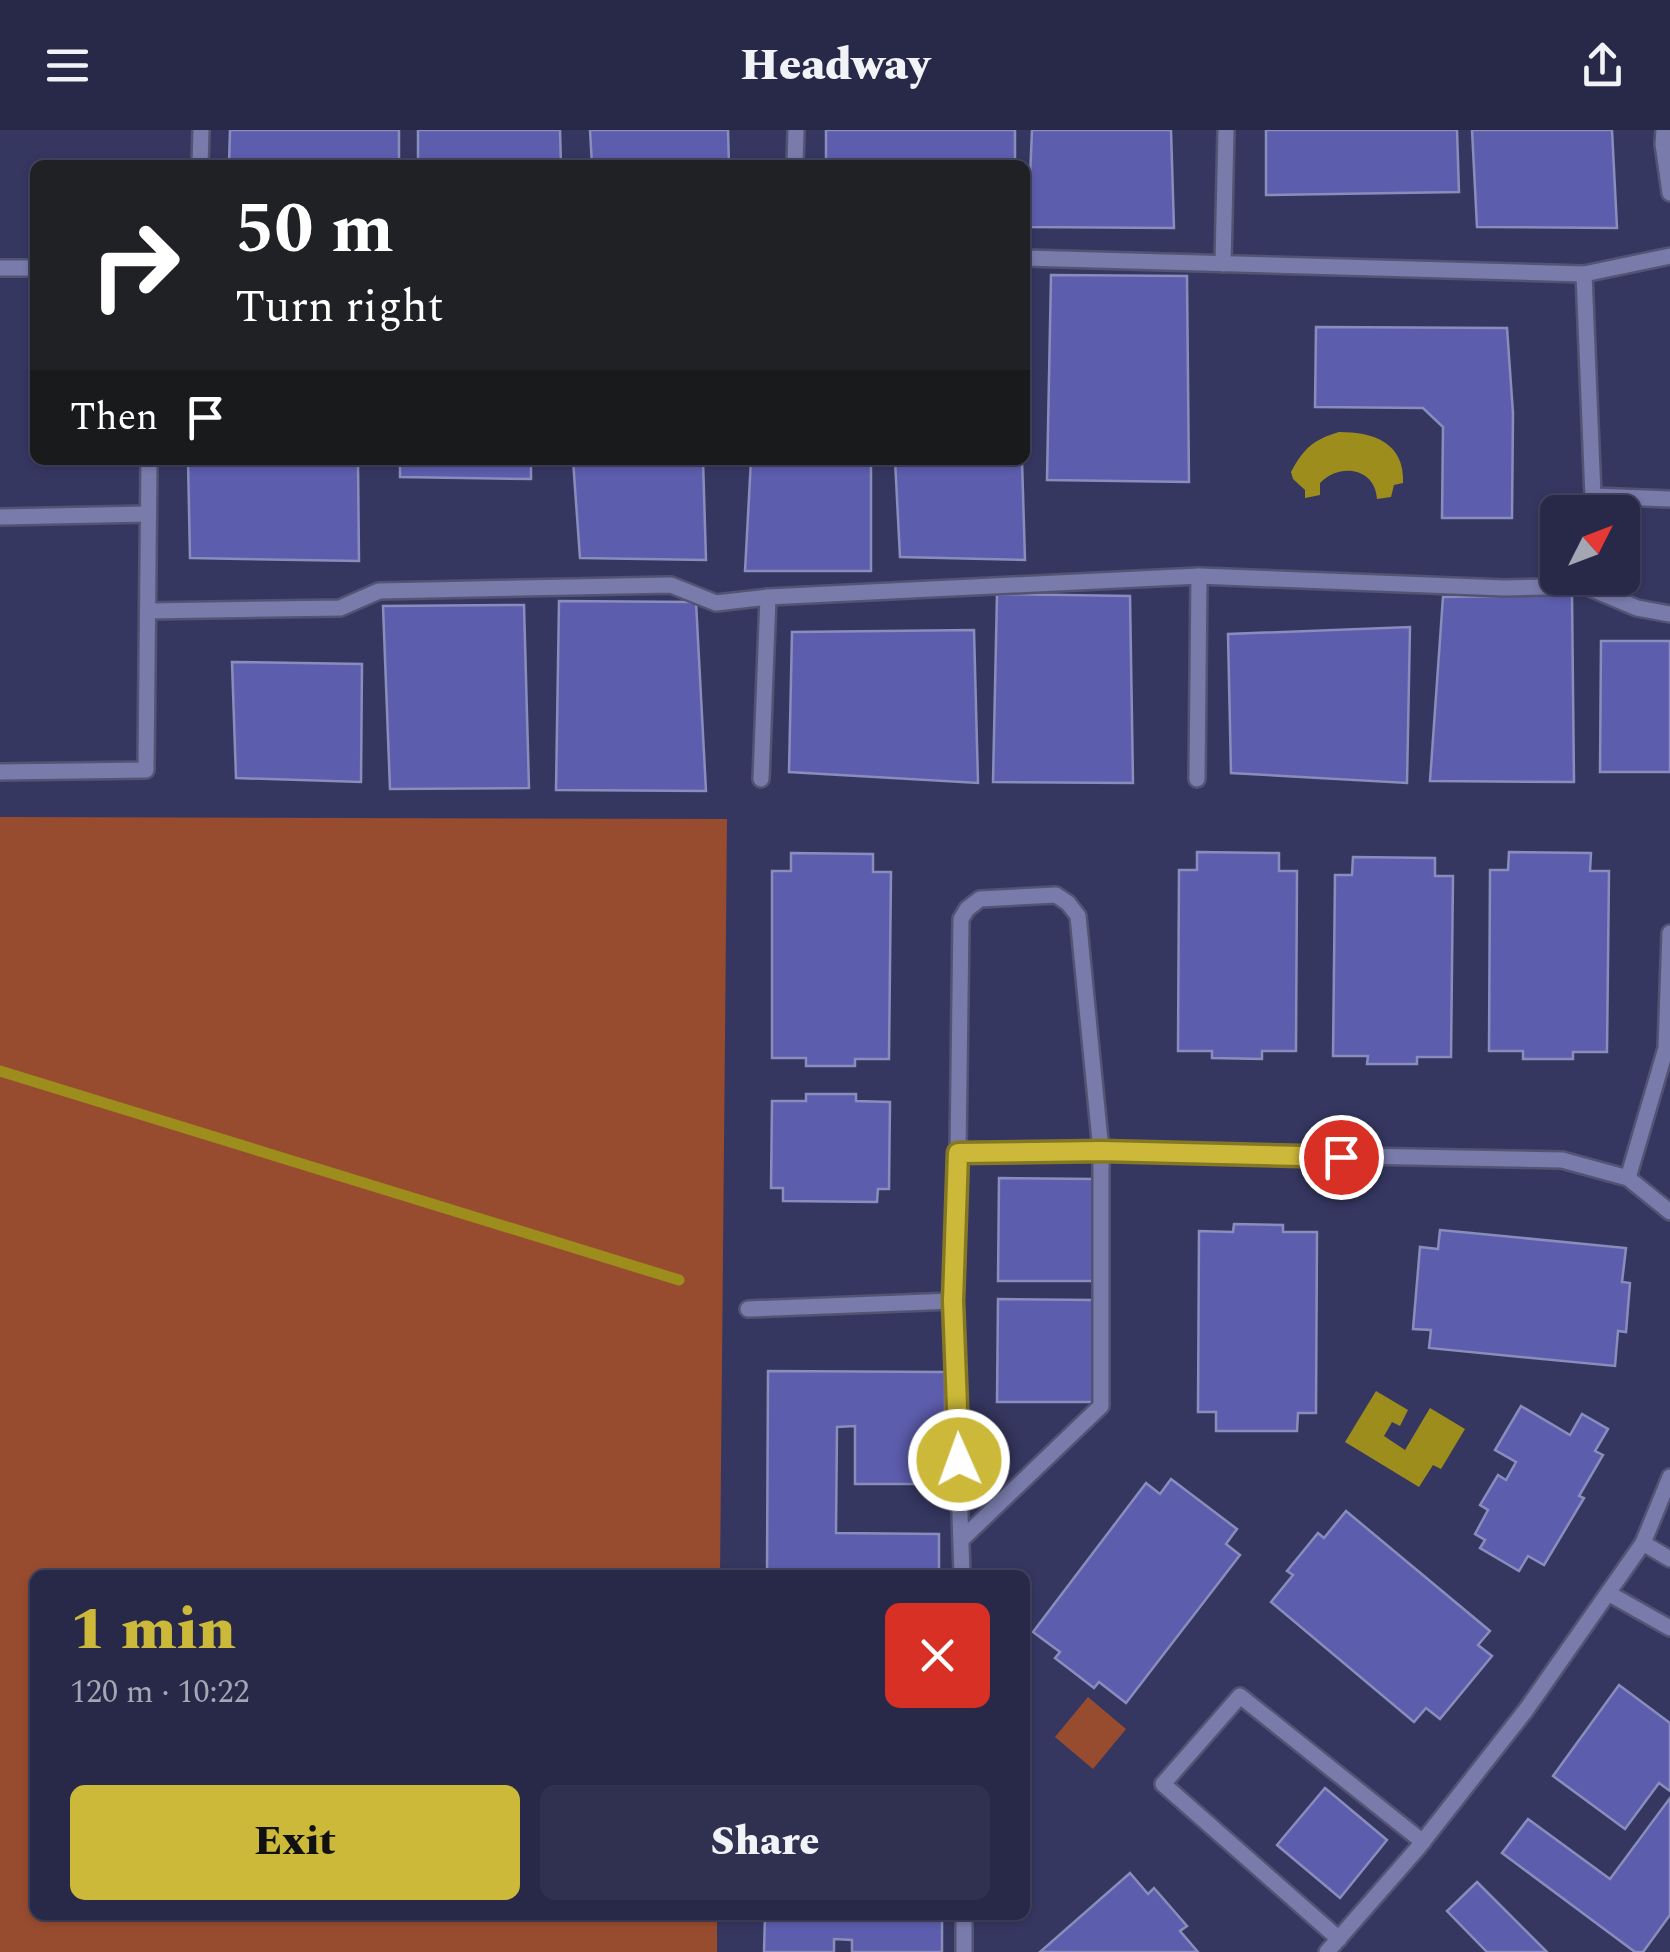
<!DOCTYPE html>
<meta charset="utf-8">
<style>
body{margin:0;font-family:Spectral,serif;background:#303150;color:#f1f3f6;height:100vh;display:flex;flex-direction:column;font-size:38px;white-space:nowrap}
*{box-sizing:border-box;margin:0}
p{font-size:32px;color:#a5a6b4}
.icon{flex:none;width:55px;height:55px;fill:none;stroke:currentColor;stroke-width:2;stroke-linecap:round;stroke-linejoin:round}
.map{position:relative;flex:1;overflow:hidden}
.panel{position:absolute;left:30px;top:1440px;width:1000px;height:350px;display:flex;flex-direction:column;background:#282949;border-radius:15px;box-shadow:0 2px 8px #0004,0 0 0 2px #444561}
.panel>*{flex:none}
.top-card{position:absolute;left:30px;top:30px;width:1000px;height:305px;border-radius:15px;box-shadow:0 2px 8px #0004,0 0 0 2px #444561;background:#202124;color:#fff;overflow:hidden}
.needle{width:65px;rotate:48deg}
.fabs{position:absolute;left:1540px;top:365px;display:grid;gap:20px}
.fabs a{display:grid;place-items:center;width:100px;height:100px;border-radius:15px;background:#282949;box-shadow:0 2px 8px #0004,0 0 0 2px #444561;font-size:50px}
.pin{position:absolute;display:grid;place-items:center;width:85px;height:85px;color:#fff;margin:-42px;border:5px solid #fff;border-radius:50%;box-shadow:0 2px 10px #0007}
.me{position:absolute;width:110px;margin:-55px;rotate:358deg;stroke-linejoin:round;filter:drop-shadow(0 0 8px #0008)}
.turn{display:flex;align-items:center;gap:35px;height:210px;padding:0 40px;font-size:45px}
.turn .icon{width:130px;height:130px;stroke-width:2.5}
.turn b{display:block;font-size:70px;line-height:85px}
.then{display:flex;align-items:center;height:95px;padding:0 40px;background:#0003;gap:20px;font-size:38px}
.round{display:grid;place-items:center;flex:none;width:105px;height:105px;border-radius:15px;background:#303150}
.summary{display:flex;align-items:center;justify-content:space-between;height:170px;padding:0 40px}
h1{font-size:60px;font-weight:800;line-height:75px;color:#ccb939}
.action{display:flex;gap:20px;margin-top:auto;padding:20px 40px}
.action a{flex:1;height:115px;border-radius:15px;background:#ccb939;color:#111;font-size:40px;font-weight:800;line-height:115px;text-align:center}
.action a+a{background:#303150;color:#f1f3f6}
header{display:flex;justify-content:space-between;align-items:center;height:130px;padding:0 40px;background:#282949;font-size:45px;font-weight:800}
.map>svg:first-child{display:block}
</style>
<header><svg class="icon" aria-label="menu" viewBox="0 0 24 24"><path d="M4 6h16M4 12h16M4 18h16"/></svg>Headway<svg class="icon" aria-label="share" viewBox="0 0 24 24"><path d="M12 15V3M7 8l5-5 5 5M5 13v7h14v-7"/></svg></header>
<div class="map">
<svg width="1670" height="1822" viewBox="0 0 1670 1822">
<rect width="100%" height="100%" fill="#363761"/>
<g fill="#984c2f">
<polygon points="0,687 727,689 720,1445 35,1445 35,1785 717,1785 717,1822 0,1822"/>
<polygon points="1088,1567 1126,1599 1093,1639 1055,1607"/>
</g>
<g fill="#9d8d1c">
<path d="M1339,302c35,0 66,11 64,51l-9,2 -3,12 -14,2c-2,-32 -38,-36 -57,-16v12l-15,3v-8l-12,-11 -2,-7c13,-24 22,-32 48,-40z"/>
<polygon points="1376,1261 1408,1280 1400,1296 1392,1292 1384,1306 1405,1320 1430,1278 1465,1299 1441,1339 1433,1335 1419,1357 1345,1312"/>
</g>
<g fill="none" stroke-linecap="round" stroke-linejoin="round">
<polyline stroke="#9d8d1c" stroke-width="11" points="0,941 679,1150"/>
</g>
<g fill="#5d5dae" stroke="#898dbc" stroke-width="2.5">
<polygon points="230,0 399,0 399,35 229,35"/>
<polygon points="418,0 560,0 561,35 418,35"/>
<polygon points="590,0 728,0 729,35 592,35"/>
<rect x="826" y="0" width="189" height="35"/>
<polygon points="1032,0 1171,0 1174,98 1028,97"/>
<polygon points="1266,0 1457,0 1459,62 1266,65"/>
<polygon points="1472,0 1612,0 1617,98 1477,97"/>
<polygon points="1051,145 1187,146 1189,352 1047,350"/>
<polygon points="1316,197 1507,198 1513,283 1512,388 1442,388 1443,297 1423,278 1315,277"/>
<polygon points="188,330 358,330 359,431 190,428"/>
<polygon points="400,330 531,330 531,349 400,347"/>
<polygon points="573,330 703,330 706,430 580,428"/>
<polygon points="751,330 871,330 871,441 745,441"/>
<polygon points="895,330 1022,330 1025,430 900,427"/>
<polygon points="997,464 1130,466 1133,653 993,652"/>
<polygon points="1572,465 1574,652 1430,651 1443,467"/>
<polygon points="559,471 696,472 706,661 556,660"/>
<polygon points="524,475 529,658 390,659 383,476"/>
<polygon points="1410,497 1407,653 1231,643 1228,504"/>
<polygon points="974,500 978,653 789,642 792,502"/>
<polygon points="1601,511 1670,511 1670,642 1600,642"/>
<polygon points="232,532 362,534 361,652 236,648"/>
<polygon points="1197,722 1279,723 1279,741 1297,741 1296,921 1262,921 1262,929 1212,928 1212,921 1178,921 1179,740 1197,740"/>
<polygon points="1509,722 1591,723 1590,741 1609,741 1607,922 1573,922 1573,929 1523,929 1523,921 1489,921 1490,740 1508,740"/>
<polygon points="791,723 873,724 873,742 891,742 889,929 855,929 855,936 806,936 806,928 772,928 772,741 791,741"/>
<polygon points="1353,727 1435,728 1435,746 1453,746 1451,927 1417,927 1417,934 1367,934 1368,926 1333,926 1335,745 1352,745"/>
<polygon points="806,964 856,964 856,971 890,972 889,1059 878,1059 877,1072 783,1071 783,1058 771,1058 772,971 806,971"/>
<polygon points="999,1048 1095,1049 1094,1151 998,1151"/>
<polygon points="1234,1094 1283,1095 1283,1102 1317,1102 1316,1283 1298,1283 1297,1301 1216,1301 1216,1282 1198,1282 1199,1101 1233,1102"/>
<polygon points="1440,1100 1626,1118 1622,1152 1630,1153 1626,1202 1618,1201 1615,1236 1429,1218 1431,1200 1413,1199 1420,1117 1438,1119"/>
<polygon points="998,1169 1094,1170 1093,1272 997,1272"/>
<polygon points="768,1241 945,1242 945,1354 855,1354 855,1296 837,1297 836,1403 939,1404 939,1445 767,1445"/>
<polygon points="1521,1276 1570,1305 1582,1284 1608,1299 1595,1321 1603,1325 1579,1366 1584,1368 1544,1435 1528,1426 1519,1441 1480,1418 1485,1410 1475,1404 1488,1380 1480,1375 1498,1345 1506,1350 1516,1332 1495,1320"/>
<polygon points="1171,1349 1237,1399 1226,1414 1240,1425 1126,1573 1099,1552 1094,1558 1055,1528 1060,1522 1033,1502 1146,1353 1160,1364"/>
<polygon points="1346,1381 1490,1501 1478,1515 1492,1526 1440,1589 1426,1578 1414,1592 1271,1472 1293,1445 1287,1441 1318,1403 1324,1408"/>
<polygon points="1619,1555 1670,1593 1670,1661 1659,1653 1625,1699 1553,1646"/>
<polygon points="1325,1658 1387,1710 1340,1768 1277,1715"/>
<polygon points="1670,1668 1670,1785 1643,1822 1635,1822 1502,1723 1528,1689 1610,1749"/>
<polygon points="1130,1743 1148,1764 1154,1758 1187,1796 1180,1801 1198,1822 1040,1822"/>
<polygon points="1477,1752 1547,1822 1487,1822 1447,1781"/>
<polygon points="765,1785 942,1785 942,1822 852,1822 852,1810 834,1809 834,1822 764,1822"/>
</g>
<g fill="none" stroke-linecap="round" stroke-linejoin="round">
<g stroke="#535474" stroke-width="20">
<g id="lane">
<polyline points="1664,0 1663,14 1670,63"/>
<polyline points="200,35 201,0"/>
<polyline points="795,35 796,0"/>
<polyline points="1025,128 1584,144 1670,126"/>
<polyline points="1223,134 1226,0"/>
<polyline points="0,138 35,138"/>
<polyline points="1584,144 1593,366 1592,382"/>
<polyline points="1593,366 1670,369"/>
<polyline points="0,387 148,384"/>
<polyline points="148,481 340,478 379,461 671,455 716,473 768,467 1199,446 1504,458 1585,456 1637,478 1670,484"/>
<polyline points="0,642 146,640 149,330"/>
<polyline points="761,649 768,467"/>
<polyline points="1197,649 1199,446"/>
<polyline points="958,1023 961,789 967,779 980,769 1056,765 1068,773 1078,786 1101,1021 1101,1276 962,1409"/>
<polyline points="1628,1048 1666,918 1670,803"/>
<polyline points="748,1179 953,1171"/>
<polyline points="1643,1413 1670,1429"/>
<polyline points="962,1445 953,1171 958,1023 1101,1021 1562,1030 1628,1048 1670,1082"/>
<polyline points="1608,1463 1670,1498"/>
<polyline points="964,1785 964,1822"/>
<polyline points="1339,1809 1163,1654 1240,1566 1423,1712"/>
<polyline points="1327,1822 1417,1719 1526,1580 1643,1413 1670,1347"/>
</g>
</g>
<use href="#lane" stroke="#797cab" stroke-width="15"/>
</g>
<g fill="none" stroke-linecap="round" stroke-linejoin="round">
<g stroke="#857825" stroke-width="25">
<polyline id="route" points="959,1330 953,1171 958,1023 1102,1021 1341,1027"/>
</g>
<use href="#route" stroke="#ccb939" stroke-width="18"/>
</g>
</svg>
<div class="fabs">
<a><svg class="needle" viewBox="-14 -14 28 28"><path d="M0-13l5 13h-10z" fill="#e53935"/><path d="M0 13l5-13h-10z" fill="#a5a6b4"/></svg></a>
</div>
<div class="pin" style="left:1341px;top:1027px;background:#d93025"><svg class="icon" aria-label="arrive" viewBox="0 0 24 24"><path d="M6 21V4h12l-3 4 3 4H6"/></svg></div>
<svg class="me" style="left:959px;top:1330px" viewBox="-20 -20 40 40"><circle r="17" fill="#ccb939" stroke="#fff" stroke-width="3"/><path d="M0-11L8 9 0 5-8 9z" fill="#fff"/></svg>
<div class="top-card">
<div class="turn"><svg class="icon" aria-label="right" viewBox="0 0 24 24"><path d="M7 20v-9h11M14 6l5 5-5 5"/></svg><div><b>50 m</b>Turn right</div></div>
<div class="then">Then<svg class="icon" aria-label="arrive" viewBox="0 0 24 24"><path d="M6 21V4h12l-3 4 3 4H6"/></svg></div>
</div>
<section class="panel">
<div class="summary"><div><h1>1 min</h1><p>120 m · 10:22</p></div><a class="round" style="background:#d93025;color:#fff"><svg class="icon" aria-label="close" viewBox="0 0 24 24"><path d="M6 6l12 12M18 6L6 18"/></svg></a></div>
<div class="action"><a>Exit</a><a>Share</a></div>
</section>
</div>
